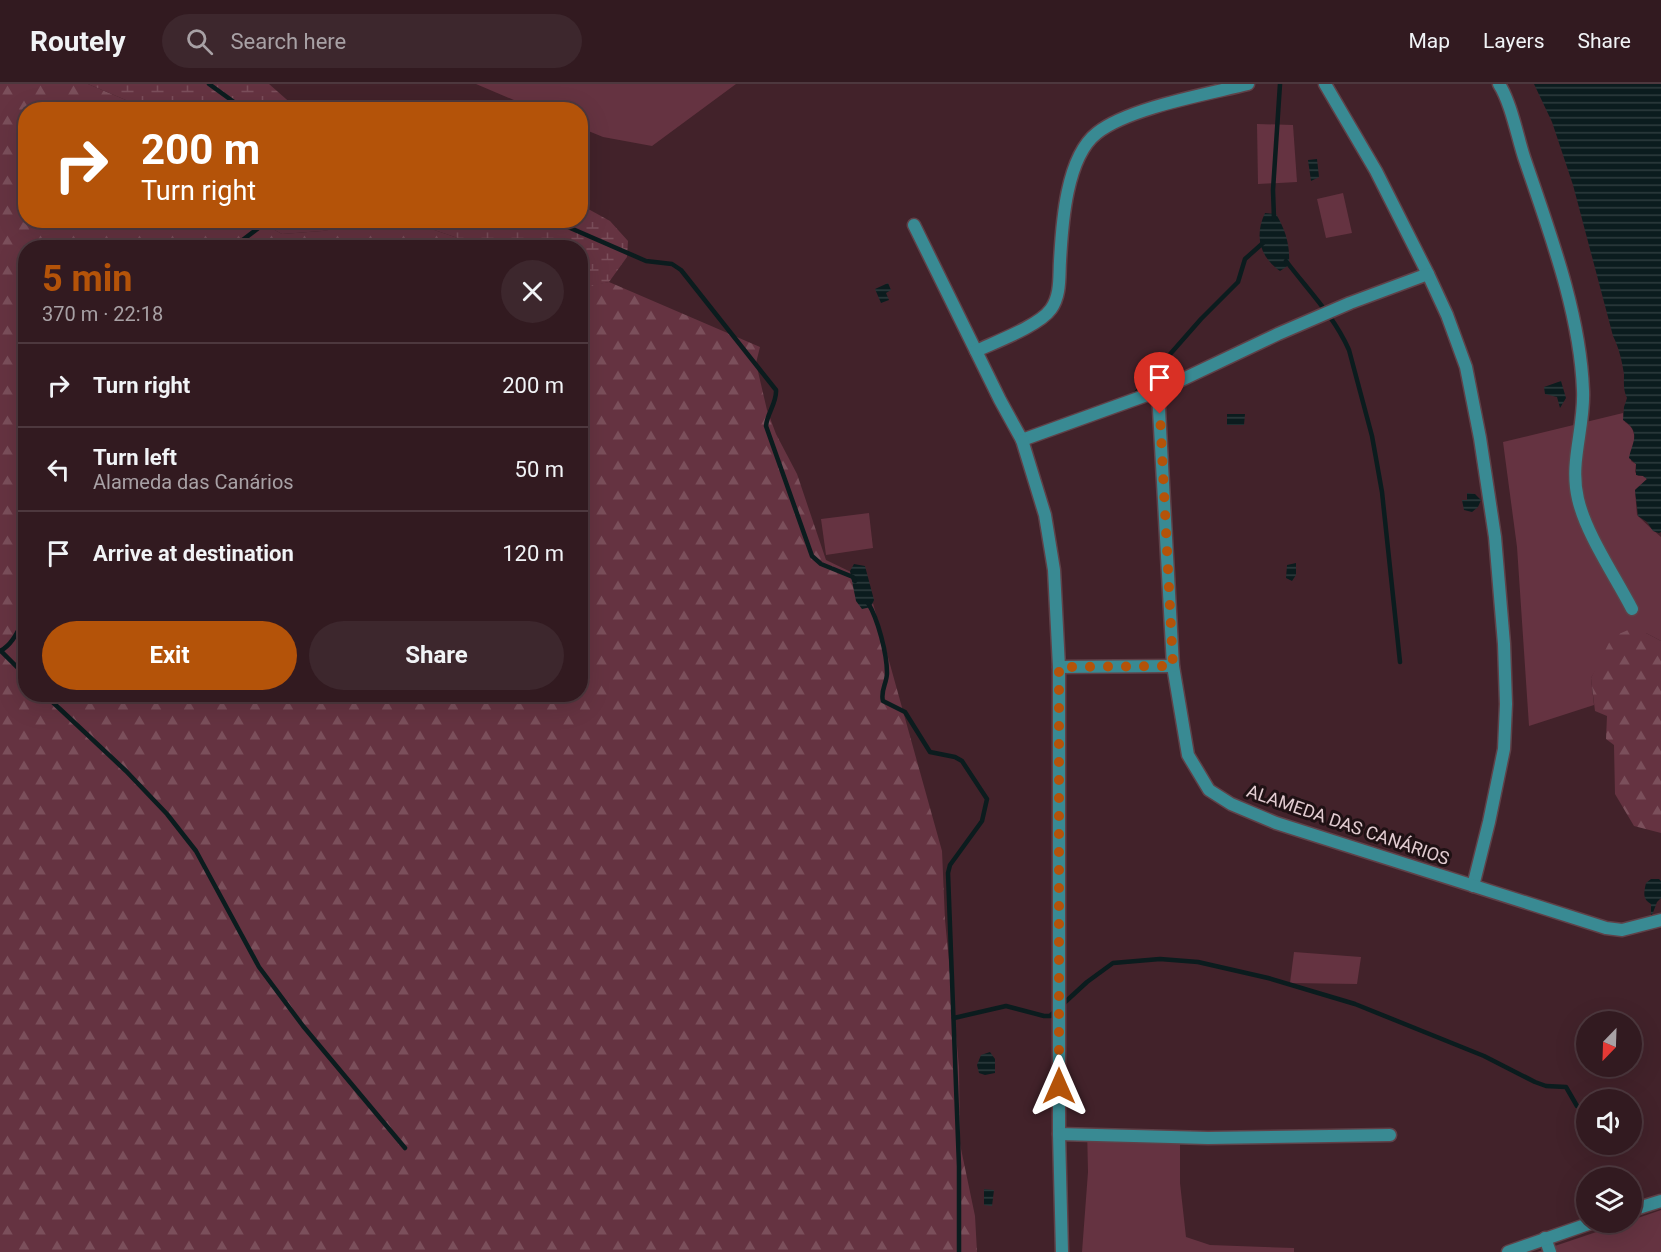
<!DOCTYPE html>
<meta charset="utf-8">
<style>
body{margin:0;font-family:Roboto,sans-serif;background:#3d272d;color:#f1f3f6;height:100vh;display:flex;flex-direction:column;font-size:22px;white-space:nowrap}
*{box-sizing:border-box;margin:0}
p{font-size:20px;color:#a8a1a5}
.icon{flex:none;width:33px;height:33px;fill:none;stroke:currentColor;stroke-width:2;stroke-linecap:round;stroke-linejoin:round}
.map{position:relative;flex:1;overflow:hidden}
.side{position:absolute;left:18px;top:156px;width:570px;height:462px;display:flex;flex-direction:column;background:#321a20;border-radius:24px;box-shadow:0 6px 24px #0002,0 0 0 2px #4d383e}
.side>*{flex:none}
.top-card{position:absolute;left:18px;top:18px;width:570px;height:126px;border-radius:24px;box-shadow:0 6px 24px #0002,0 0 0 2px #4d383e;background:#b45309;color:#fff;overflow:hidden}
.needle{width:39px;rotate:203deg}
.buttons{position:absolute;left:1576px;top:927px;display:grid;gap:12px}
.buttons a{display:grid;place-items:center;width:66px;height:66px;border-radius:50%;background:#321a20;box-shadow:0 6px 24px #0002,0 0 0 2px #4d383e;font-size:30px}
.pin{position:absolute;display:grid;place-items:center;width:51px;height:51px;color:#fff;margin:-62px -26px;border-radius:50% 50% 50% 0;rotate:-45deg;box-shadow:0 0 6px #0007}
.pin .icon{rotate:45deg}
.me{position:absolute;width:66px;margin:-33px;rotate:0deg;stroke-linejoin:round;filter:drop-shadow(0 0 4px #0008)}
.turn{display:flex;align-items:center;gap:21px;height:126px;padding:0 24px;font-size:27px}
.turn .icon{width:78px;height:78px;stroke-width:2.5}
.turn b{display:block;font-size:42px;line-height:51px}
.round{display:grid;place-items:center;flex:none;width:63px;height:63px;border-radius:32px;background:#3d272d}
.head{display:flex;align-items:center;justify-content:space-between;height:102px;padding:0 24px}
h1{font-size:36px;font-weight:700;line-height:45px;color:#b45309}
.cta{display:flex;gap:12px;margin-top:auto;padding:12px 24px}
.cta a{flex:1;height:69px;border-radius:36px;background:#b45309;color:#fff;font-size:24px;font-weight:700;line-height:69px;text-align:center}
.cta a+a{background:#3d272d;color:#f1f3f6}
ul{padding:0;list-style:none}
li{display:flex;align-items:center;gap:18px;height:84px;padding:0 24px;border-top:2px solid #4d383e}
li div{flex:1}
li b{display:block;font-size:22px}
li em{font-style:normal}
header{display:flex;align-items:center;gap:36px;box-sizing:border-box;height:84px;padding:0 30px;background:#321a20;border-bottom:2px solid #4d383e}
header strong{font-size:28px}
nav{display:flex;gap:33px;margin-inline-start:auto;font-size:21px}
.search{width:420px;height:54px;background:#3d272d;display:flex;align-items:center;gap:15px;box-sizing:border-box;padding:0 21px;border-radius:33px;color:#a8a1a5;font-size:22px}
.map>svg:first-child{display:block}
</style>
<header>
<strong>Routely</strong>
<div class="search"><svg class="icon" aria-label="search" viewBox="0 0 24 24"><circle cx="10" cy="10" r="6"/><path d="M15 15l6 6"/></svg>Search here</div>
<nav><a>Map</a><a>Layers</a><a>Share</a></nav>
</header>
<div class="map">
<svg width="1661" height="1168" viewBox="0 0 1661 1168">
<defs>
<pattern id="forest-firs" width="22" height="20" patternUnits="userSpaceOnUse" patternTransform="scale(1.5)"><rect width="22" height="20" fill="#653341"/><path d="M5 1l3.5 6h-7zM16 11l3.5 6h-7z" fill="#7b4f5b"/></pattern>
<pattern id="wetland-marsh" width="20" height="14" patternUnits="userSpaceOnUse" patternTransform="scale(1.5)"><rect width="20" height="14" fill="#653341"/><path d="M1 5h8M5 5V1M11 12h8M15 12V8" fill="none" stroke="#7b4f5b"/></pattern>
<pattern id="water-rules" width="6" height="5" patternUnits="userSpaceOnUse" patternTransform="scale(1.5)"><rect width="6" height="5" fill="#0b1c1e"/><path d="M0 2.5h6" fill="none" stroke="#2e3c3e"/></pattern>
</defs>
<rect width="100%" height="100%" fill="#42222a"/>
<g fill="#653341">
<polygon points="476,0 736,0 652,62 603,53 581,44 580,26 535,25"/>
<polygon points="1257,40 1293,41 1297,98 1258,100"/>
<polygon points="1343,109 1352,149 1326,154 1317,115"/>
<path d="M1623,329l2,9c15,9 8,24 6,39l5,3 -1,8 3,4h5l4,3 -12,11 2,25c8,8 16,15 24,22v104l-15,-8 -45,29 -10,16 3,27 -65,21 -12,-179 -14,-105z"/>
<polygon points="869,429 873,464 826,471 821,435"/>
<polygon points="1294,868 1361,873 1357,900 1290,899"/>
<polygon points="1087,1044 1124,1054 1180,1057 1180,1099 1186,1153 1210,1161 1294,1164 1294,1168 1082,1168 1088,1088"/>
<polygon points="1661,1126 1661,1168 1537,1168 1623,1139 1632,1138 1632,1136"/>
</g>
<g fill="url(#forest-firs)">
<polygon points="0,0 88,0 147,25 26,26 26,136 258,137 282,150 322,147 388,137 408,137 484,163 26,164 26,610 580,610 581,203 609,198 760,263 756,279 767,326 776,350 797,390 826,476 857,491 869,505 942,767 945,836 959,983 960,1060 975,1132 977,1168 0,1168"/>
<polygon points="1628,546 1646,549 1661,557 1661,749 1634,742 1615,710 1614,661 1606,655 1607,632 1595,627 1591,594 1612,553"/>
</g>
<g fill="url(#wetland-marsh)">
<polygon points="88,0 269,0 294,22 303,25 147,25"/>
<polygon points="581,121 610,137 628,157 627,173 609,198 583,204 581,203 580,164 484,163 408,137 580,136"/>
<polygon points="258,137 388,137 322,147 282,150"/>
</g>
<g fill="url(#water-rules)">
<path d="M1534,0h127v448l-2,1 -6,-2 -6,-9 -9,-6 -3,-26 12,-11 -4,-3 -7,-1v-11l-7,-6c3,-16 13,-26 -6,-38l1,-13 3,-9c-4,-9 -3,-14 -3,-24 -2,-13 -5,-26 -11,-38l-40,-151 -21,-63z"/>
<polygon points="1317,75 1319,93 1311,97 1308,76"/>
<path d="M1265,129l11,1c10,17 14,31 13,51l-9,6c-20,-14 -26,-35 -15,-58z"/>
<polygon points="888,199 891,206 886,209 889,216 881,219 875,205"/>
<polygon points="1561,297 1566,314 1560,324 1557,313 1545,310 1544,303"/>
<polygon points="1227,330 1245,330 1244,341 1227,341"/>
<polygon points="1467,409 1475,410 1481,416 1478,423 1472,428 1464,426 1462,416 1467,416"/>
<polygon points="1296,479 1296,491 1292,497 1286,494 1287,481"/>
<polygon points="854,480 865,482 874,516 871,523 862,525 856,517 850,487"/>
<path d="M1651,795h8l2,2v17l-4,4 -6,16v-14c-9,-5 -7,-12 -5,-21z"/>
<polygon points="990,968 995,975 995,989 985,991 979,989 977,981 981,971"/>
<polygon points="984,1105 994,1106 992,1122 984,1121"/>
</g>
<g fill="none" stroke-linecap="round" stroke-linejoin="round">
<g stroke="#0b1c1e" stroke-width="4.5">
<polyline points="209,0 245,26"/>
<polyline points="1274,135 1273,106 1280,0"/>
<path d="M552,136l94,41 26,3 9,6 95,120c1,13 -9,23 -10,36l46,130 9,8 32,13 2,4"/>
<polyline points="232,164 269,136"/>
<path d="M1286,177c22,29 48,55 63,89l23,86 10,56 18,170"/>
<polyline points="1135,310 1201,235 1238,198 1245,175 1263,159"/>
<path d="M868,519c10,16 19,51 19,70 0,10 -7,18 -4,28l22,11 25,40 25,5 7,4 25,38 -5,22 -32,44 -2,8 11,293v86"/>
<path d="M0,567c13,-6 19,-23 26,-35"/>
<polyline points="1,567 26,592"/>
<polyline points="44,610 126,687 167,730 196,767 259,883 303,942 405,1064"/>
<polyline points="954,934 1006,922 1044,932 1050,932 1087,898 1113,879 1160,875 1198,878 1268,894 1355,920 1484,972 1535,998 1546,1002 1566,1003 1577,1022 1587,1024"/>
<polyline points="1632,1028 1636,1028"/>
</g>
<g stroke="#5f4148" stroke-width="15">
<g id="minor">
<polyline points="1325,0 1376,87 1428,190 1447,231 1466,283 1480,354 1495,453 1504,560 1506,620 1504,665 1489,738 1473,802"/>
<path d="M1499,0c12,19 18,51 25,73 25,74 56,155 59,233 2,37 -14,72 -5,109 8,35 37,77 54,110"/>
<polyline points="914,141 1000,316 1022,356 1158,307 1278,250 1350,219 1428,190"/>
<path d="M976,267c19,-9 63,-25 75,-42 10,-14 8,-33 9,-48 2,-37 6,-104 37,-128 31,-25 111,-39 151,-49"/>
<polyline points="1158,307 1173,582 1188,671 1209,706 1231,720 1276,739 1606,844 1622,846 1661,836"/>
<polyline points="1022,356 1045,431 1054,486 1059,583 1059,1050 1062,1168"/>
<polyline points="1059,583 1173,582"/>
<polyline points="1059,1050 1208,1054 1390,1051"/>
<polyline points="1632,1126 1661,1117"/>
<polyline points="1545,1154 1550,1168"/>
<polyline points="1508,1168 1594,1138"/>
</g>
</g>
<use href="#minor" stroke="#398a93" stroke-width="12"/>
</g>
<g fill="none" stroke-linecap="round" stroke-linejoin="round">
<polyline stroke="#b45309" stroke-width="10" stroke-dasharray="0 18" points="1059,1002 1059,583 1173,582 1160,330"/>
</g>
<g text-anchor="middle" stroke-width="6" stroke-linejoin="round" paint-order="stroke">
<g font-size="18" fill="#e2ccd1" stroke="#1f1114">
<text transform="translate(1348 741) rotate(19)" y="6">ALAMEDA DAS CANÁRIOS</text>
</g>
</g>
</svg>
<div class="buttons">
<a><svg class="needle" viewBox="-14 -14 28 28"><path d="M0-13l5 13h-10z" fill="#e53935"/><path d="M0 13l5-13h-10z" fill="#a8a1a5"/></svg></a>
<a><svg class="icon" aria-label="sound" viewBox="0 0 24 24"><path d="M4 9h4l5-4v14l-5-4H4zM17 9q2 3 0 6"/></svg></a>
<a><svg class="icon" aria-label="layers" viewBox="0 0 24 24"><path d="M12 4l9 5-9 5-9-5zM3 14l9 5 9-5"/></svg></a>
</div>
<div class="pin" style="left:1160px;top:330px;background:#d93025"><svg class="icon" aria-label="arrive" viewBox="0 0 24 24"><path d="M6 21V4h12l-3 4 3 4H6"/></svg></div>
<svg class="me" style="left:1059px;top:1002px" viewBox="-20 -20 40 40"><path d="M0-17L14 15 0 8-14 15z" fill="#b45309" stroke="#fff" stroke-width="4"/></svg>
<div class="top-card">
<div class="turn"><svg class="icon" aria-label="right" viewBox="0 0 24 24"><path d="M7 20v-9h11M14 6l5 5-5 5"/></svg><div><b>200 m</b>Turn right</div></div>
</div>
<section class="side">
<div class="head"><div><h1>5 min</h1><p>370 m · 22:18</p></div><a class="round"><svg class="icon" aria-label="close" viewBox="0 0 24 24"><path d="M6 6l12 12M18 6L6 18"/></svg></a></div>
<ul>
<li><svg class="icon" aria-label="right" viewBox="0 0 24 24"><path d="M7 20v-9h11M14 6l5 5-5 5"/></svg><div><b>Turn right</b></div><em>200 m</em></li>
<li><svg class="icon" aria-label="left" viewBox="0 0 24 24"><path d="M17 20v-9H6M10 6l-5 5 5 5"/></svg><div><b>Turn left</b><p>Alameda das Canários</p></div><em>50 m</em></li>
<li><svg class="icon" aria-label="arrive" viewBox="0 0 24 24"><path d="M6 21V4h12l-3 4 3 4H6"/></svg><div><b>Arrive at destination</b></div><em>120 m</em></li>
</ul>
<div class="cta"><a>Exit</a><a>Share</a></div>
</section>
</div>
